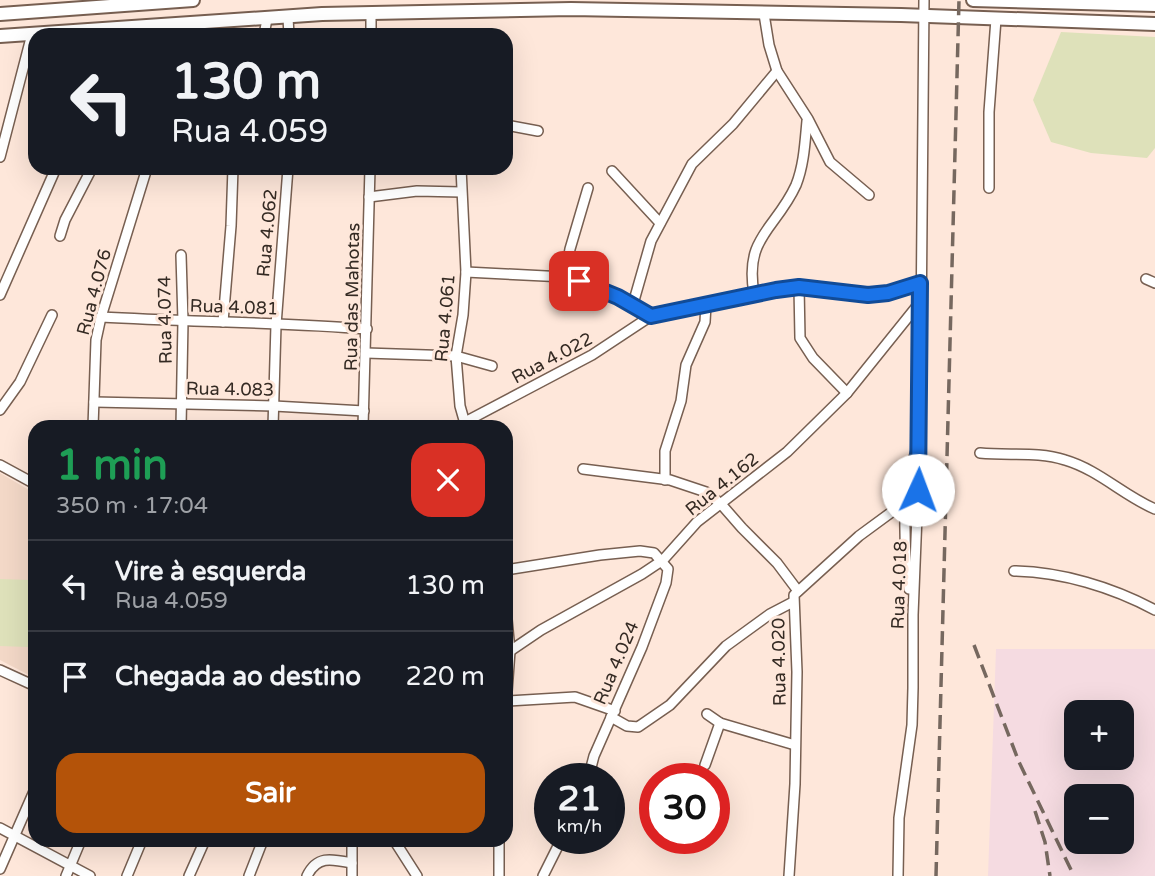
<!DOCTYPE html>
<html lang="pt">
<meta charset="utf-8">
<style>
body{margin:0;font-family:"Varela Round",sans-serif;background:#242831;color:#f1f3f6;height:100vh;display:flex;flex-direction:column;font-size:26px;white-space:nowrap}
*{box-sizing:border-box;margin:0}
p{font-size:23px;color:#9ea1a6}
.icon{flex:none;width:38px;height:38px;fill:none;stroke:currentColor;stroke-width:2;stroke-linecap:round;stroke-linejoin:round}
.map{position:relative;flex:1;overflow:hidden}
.panel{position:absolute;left:28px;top:420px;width:485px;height:427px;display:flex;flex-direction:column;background:#171b24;border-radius:21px;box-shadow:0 7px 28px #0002}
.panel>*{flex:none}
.hud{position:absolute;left:28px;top:28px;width:485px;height:147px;border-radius:21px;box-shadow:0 7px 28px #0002;background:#171b24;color:#f1f3f6;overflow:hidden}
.fabs{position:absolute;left:1064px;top:700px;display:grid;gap:14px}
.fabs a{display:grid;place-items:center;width:70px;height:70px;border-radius:14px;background:#171b24;box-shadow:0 7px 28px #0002;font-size:35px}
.speed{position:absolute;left:534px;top:763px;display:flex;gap:14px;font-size:35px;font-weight:700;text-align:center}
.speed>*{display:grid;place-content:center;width:91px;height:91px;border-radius:50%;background:#171b24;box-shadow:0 7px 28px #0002;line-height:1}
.speed small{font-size:18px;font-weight:400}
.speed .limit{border:10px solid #d22;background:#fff;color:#111}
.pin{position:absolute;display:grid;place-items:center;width:60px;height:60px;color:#fff;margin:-30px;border-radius:14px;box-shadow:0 4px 10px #0006}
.me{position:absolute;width:77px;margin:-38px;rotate:2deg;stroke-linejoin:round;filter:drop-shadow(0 0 5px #0008)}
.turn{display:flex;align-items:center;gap:24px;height:147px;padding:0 28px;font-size:32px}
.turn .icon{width:91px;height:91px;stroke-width:2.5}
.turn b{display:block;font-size:49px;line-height:60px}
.round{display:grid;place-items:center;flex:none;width:74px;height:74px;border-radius:21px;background:#242831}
.summary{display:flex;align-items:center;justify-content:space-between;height:119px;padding:0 28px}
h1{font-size:42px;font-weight:700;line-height:52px;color:#1e9e55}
.action{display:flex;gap:14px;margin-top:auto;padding:14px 28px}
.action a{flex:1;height:80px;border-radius:21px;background:#b45309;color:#fff;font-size:28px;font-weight:700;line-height:80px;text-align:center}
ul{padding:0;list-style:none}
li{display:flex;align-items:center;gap:21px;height:91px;padding:0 28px;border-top:2px solid #363941}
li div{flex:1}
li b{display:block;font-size:26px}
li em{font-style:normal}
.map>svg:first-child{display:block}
</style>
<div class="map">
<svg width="1155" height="876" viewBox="0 0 1155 876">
<rect width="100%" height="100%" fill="#fee7da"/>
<path fill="#f5dbe1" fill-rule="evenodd" d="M996,649h159v227h-167zM1076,712h46v46h-46zM1076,796h46v46h-46z"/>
<polygon fill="#f3d8c7" points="0,473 34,493 31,676 0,660"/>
<g fill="#dee1ba">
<polygon points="1061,32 1155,37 1155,148 1147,158 1091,153 1051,142 1033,100"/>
<polygon points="0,579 30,580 28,647 0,646"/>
</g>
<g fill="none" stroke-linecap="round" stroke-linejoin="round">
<g stroke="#775f51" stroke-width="12">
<g id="minor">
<polyline points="764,14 769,45 777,71 808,119 830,162 869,195"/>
<polyline points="288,18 289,35"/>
<polyline points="194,35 198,23"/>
<polyline points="264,35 267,19"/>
<polyline points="371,35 371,13"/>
<polyline points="506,125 538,131"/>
<polyline points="0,157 32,34"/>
<polyline points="461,168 466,272 463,315 456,356 460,406 466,427"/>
<polyline points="612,171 660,223"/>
<polyline points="989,188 989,112 996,19"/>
<polyline points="369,197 417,191 461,192"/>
<polyline points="60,236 65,220 92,168"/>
<polyline points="181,255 183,321 181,427"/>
<polyline points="466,272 565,277 603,290 651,316 776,290 799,287 868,295 888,293 920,283"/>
<polyline points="565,277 570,249 588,188"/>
<polyline points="1146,279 1155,283"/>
<polyline points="799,287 800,338 813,358 847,393"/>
<path d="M754,293c-10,-56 22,-64 42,-108 8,-20 9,-43 11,-64"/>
<polyline points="0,295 56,168"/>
<polyline points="633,304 651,241 692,164 733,124 777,71"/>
<path d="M101,317c88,5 177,5 266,12"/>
<polyline points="223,322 231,226 233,168"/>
<polyline points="366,353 456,356 492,366"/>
<polyline points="94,402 274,406 364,411"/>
<polyline points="0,410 20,382 52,315"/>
<polyline points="465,422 592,355 651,316"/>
<polyline points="93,427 96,340 101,317 147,168"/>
<polyline points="273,427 276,325 288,168"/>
<polyline points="363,427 370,168"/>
<path d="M980,453c28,3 58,-2 85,7 34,10 59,36 90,49"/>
<polyline points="0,465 35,484"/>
<polyline points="583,469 670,480 706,492 721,504 742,528 777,563 798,591"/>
<polyline points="665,480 665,451 681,401 686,365 705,322 706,304"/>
<polyline points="506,570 600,555 640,551 654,553 668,569 666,583 642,647 594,756 588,779"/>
<path d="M1014,571c48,1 98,16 141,39"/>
<path d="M909,589c-5,-44 -8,-96 7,-138"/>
<polyline points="506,609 510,651 506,705"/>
<polyline points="510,651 541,630 642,574 663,560 697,522 787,452 847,393 921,301"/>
<polyline points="0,670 35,686"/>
<polyline points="508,701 575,697 615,711"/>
<polyline points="707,714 720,723 795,745"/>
<polyline points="611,717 627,726 638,727 670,705 726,646 770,614 793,602"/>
<polyline points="705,765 720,723"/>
<polyline points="0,828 90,876"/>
<polyline points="394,840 417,876"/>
<polyline points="0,869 35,789"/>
<polyline points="66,876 81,840"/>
<polyline points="127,876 142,840"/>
<polyline points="189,876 205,840"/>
<polyline points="249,876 263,840"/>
<path d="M307,876c10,-21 25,-17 45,-13"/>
<polyline points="352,876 352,840"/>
<polyline points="499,876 499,840"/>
<polyline points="543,876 562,838"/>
<polyline points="789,876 795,784 797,672 794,595 859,536 908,500"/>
<polyline points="898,876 899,818 912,725 913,688 913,615 920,440 924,0"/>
</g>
</g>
<g stroke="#775f51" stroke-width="16">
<g id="secondary">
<polyline points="973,0 1155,5"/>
<polyline points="0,14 193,0"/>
<polyline points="0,36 322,14 571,9 901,15 1155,24"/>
</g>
</g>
<use href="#minor" stroke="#fff" stroke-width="9"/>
<use href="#secondary" stroke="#fff" stroke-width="12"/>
<g stroke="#76685f" stroke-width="3.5" stroke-dasharray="14 7" stroke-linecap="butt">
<polyline points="974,645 1019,762 1074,876"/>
<polyline points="1035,811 1045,842 1050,876"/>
<polyline points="936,876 959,0"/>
</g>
</g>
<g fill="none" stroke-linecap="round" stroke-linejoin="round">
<g stroke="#114b97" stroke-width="18">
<polyline id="route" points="579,281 618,297 651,316 776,290 799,287 868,295 888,293 920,283 918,490"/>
</g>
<use href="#route" stroke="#1a73e8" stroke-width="12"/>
</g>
<g text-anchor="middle" stroke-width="6" stroke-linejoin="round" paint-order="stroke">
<g font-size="18" fill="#342a23" stroke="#fee7da">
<text transform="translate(267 233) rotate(-85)" y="6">Rua 4.062</text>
<text transform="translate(94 292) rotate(-75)" y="6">Rua 4.076</text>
<text transform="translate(352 297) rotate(-89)" y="6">Rua das Mahotas</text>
<text transform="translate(234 307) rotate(2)" y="6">Rua 4.081</text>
<text transform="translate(445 318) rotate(-85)" y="6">Rua 4.061</text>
<text transform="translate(165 320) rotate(-91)" y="6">Rua 4.074</text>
<text transform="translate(552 358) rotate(-28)" y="6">Rua 4.022</text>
<text transform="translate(230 389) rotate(1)" y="6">Rua 4.083</text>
<text transform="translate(722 484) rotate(-39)" y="6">Rua 4.162</text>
<text transform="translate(899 585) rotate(-88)" y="6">Rua 4.018</text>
<text transform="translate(779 662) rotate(-91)" y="6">Rua 4.020</text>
<text transform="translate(616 663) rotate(-67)" y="6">Rua 4.024</text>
</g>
</g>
</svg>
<div class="fabs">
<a>+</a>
<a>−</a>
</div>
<div class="speed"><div>21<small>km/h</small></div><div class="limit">30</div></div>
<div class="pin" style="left:579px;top:281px;background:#d93025"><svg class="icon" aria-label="arrive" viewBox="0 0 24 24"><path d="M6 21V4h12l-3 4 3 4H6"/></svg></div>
<svg class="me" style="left:918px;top:490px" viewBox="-20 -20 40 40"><circle r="19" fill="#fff"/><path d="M0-13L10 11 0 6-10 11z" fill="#1a73e8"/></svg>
<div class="hud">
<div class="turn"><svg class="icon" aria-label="left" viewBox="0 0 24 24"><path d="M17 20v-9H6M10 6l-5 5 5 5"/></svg><div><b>130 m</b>Rua 4.059</div></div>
</div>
<section class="panel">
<div class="summary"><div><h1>1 min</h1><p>350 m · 17:04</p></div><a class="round" style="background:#d93025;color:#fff"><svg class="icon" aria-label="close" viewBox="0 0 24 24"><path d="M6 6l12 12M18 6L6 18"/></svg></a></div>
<ul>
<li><svg class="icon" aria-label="left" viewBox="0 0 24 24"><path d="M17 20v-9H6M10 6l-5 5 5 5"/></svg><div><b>Vire à esquerda</b><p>Rua 4.059</p></div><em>130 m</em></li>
<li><svg class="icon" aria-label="arrive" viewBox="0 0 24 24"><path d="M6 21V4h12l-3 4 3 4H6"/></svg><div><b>Chegada ao destino</b></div><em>220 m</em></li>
</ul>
<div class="action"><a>Sair</a></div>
</section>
</div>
